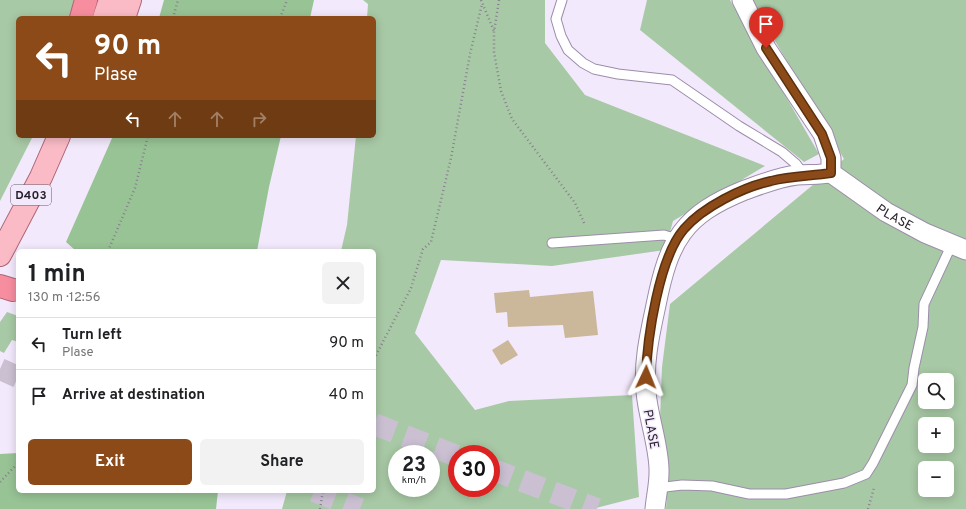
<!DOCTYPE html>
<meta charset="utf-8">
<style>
body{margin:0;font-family:Overpass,sans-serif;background:#f2f2f2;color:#202124;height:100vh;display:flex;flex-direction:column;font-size:15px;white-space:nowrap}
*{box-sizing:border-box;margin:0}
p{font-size:13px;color:#757577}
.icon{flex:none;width:22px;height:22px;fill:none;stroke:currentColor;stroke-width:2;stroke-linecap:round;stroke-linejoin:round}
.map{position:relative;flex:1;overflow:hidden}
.drawer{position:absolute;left:16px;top:249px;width:360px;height:244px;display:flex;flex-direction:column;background:#fff;border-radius:6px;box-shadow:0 2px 10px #0003}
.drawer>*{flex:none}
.hud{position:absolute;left:16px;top:16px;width:360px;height:122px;border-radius:6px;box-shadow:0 2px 10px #0003;background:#8b4a17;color:#fff;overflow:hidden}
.controls{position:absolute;left:918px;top:373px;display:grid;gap:8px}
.controls a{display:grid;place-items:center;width:36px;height:36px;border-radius:6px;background:#fff;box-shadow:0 2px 10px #0003;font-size:20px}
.speed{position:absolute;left:388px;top:445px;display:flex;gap:8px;font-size:20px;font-weight:700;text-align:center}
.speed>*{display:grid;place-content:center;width:52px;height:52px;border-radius:50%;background:#fff;box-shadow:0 2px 10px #0003;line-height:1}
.speed small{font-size:10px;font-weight:400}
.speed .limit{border:6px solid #d22;background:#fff;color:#111}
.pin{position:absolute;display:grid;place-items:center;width:34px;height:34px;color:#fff;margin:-41px -17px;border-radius:50% 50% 50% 0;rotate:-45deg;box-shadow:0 0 4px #0007}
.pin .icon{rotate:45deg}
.me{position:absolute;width:44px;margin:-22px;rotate:2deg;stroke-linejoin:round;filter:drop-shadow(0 0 3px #0008)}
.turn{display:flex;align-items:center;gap:14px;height:84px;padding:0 12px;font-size:18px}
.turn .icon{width:52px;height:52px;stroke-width:2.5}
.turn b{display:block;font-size:28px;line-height:34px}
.lanes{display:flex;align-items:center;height:38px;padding:0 12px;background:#0003;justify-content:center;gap:20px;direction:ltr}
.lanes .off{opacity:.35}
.round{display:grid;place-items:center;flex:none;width:42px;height:42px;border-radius:6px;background:#f2f2f2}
.head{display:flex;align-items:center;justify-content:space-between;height:68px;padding:0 12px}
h1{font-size:24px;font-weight:700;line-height:30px}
.cta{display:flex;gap:8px;margin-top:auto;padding:8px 12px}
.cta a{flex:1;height:46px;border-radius:6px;background:#8b4a17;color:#fff;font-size:16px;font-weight:700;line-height:46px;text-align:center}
.cta a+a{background:#f2f2f2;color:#202124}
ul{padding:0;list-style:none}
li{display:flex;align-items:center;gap:12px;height:52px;padding:0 12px;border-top:1px solid #e0e0e0}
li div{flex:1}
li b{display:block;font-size:15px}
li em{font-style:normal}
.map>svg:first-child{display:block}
</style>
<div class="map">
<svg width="966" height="509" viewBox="0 0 966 509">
<rect width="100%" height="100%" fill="#f3e9fc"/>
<g fill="#a8c9a5" fill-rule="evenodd">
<polygon points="0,0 75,0 72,18 18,18 18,136 33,136 0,201"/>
<path d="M363,0h182v43l40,52 180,71 -92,55 -8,29 -113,16 -111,-6 -26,73 60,77 34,-9 123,-6 7,102 -47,12h-310l5,-18h87v-240h-33l6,-26 9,-89h18v-118h-7l1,-14zM397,454h34v34h-34zM457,454h34v34h-34z"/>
<polygon points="647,0 730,0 819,154 804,162 640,30"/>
<path d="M751,0h215v509h-300l3,-45 -9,-46 2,-51 8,-63 174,-145zM925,380h22v22h-22zM925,424h22v22h-22zM925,468h22v22h-22z"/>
<polygon points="7,312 18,316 18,342 12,340 4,353 0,351 0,322"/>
</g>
<g fill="#98c395">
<polygon points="164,0 314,0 310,18 159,18"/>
<polygon points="113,136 281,136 269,187 257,251 76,251 66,242"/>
<polygon points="18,453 18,491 218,491 216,509 0,509 0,454"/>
</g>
<g fill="#cbb79a">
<polygon points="529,290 530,297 593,291 598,335 565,338 563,325 508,327 507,312 496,313 494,293"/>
<polygon points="508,340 518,355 501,365 492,350"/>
</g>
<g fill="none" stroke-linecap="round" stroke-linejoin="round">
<g stroke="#cac0d2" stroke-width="22" stroke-dasharray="22 11" stroke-linecap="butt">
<polyline points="0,369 18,377"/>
<polyline points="374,424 457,456"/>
<polyline points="491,469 597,509"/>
<polyline points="314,491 360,509"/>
</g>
<g stroke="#9c8daa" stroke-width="11">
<g id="lane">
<polyline points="562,0 556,19 561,36 568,50 583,63 594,69 618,74 672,80 739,126 782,152 796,164 804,175"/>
<polyline points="552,243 664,235 677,239"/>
<polyline points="657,488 682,485 712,486 749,494 786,494 844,483 866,474 873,463 912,385 914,368 923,327 924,304 952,244"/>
</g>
</g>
<g stroke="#9c8daa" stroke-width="21">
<g id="street">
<path id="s1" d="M742,0l24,48 57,86 8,24v15l55,39 39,21 41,17"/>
<path d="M655,509c1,-12 4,-24 4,-36 1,-24 -11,-56 -13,-81 -3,-29 4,-59 10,-87 13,-65 27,-90 89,-115 17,-6 34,-13 52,-15 12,-1 22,0 34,-2"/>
</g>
</g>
<g stroke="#ad6776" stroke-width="24">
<g id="primary">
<polyline points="104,18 110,0"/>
<polyline points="124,18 130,0"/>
<polyline points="0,255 41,177 59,136"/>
</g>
</g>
<g stroke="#ad6776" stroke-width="24">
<g id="highway">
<polyline points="81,18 86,0"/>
<polyline points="0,286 13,290"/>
</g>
</g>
<g stroke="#88808f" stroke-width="2.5" stroke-dasharray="1 3" stroke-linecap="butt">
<polyline points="481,0 494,31"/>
<polyline points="499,0 494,32 494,52 501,91 512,119 575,203 585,225"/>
<polyline points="173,18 178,0"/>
<polyline points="280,18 287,0"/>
<polyline points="108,251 135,188 148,136"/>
<polyline points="374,359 411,288 423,249 431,242 451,158 470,54 482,4"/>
<polyline points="0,482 18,463"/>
<polyline points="320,509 323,491"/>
<polyline points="868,509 874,488"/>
</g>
<use href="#lane" stroke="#fff" stroke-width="9"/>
<use href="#street" stroke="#fff" stroke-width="19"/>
<use href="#primary" stroke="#fabbc6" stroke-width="22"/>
<use href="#highway" stroke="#f78ea0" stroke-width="22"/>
</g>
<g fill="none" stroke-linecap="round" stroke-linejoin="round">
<g stroke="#5a300f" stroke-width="10">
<path id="route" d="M646,377c1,-39 13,-119 38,-148 19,-22 59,-42 87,-48 20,-5 40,-5 60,-8v-15l-9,-24 -56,-86"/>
</g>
<use href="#route" stroke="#8b4a17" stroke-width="7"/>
</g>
<g text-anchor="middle" stroke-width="3" stroke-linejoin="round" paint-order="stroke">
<rect fill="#f3e9fc" stroke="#625b68" stroke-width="1" x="11" y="185" width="40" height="20" rx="3"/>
<g font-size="12" font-weight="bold" fill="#241e29">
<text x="31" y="199">D403</text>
</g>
<g font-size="13" fill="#241e29" stroke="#f3e9fc">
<text dy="5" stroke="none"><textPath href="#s1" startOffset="275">PLASE</textPath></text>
<text transform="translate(652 429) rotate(80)" y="5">PLASE</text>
</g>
</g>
</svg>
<div class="controls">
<a><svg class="icon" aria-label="search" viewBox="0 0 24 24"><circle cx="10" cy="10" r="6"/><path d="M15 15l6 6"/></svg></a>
<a>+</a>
<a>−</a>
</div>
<div class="speed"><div>23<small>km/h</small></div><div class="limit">30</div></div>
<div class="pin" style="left:766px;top:48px;background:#d93025"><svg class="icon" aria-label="arrive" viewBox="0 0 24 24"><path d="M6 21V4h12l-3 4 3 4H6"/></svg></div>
<svg class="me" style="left:646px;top:377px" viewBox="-20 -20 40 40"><path d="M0-17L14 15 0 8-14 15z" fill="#8b4a17" stroke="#fff" stroke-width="4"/></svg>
<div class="hud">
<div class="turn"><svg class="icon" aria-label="left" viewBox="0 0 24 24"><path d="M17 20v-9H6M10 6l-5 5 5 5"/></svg><div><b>90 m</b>Plase</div></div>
<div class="lanes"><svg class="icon" aria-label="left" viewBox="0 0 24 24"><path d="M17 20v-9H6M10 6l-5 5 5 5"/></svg><svg class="icon off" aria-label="ahead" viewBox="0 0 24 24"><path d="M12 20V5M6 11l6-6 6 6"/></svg><svg class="icon off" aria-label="ahead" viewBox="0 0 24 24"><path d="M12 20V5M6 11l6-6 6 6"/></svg><svg class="icon off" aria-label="right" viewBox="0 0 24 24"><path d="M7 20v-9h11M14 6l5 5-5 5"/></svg></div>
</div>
<section class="drawer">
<div class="head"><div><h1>1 min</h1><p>130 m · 12:56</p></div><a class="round"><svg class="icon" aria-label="close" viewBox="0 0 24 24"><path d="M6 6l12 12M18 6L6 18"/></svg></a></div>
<ul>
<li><svg class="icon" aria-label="left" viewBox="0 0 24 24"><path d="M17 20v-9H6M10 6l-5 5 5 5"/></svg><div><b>Turn left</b><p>Plase</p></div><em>90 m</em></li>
<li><svg class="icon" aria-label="arrive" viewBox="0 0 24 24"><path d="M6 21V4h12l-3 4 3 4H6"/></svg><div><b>Arrive at destination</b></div><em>40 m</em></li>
</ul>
<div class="cta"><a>Exit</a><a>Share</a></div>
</section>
</div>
